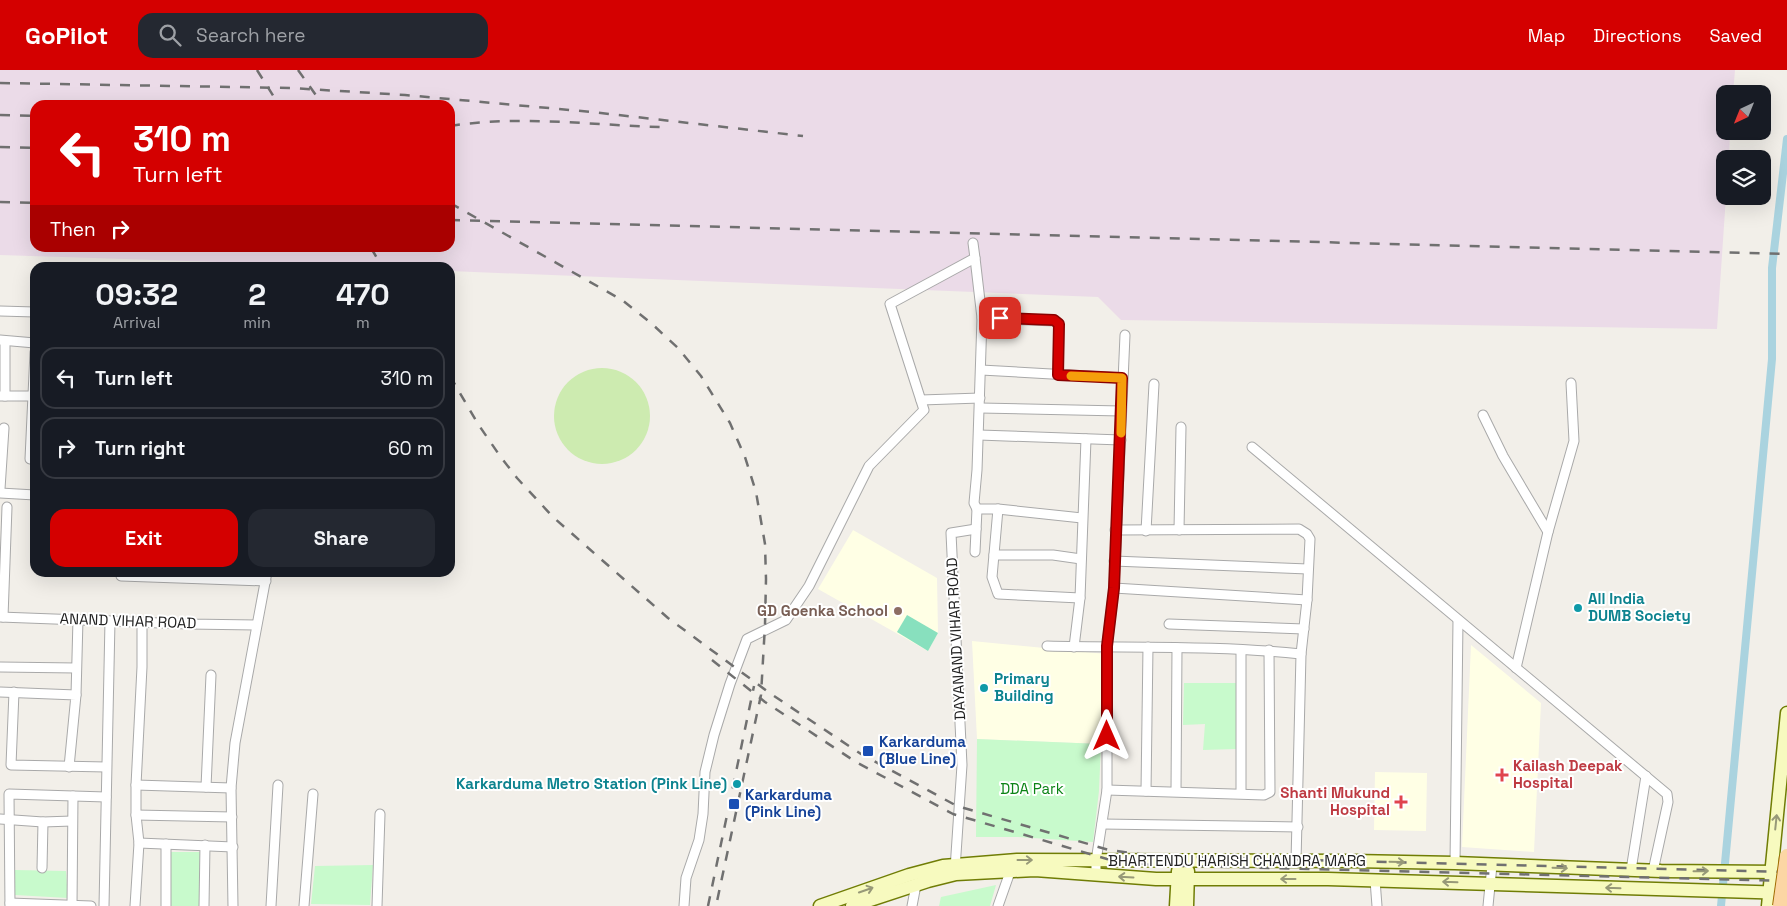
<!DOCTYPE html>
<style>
body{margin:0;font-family:"Space Grotesk",sans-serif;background:#242831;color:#f1f3f6;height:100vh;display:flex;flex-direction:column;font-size:19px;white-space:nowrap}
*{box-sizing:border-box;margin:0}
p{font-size:16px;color:#9ea1a6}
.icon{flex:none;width:28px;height:28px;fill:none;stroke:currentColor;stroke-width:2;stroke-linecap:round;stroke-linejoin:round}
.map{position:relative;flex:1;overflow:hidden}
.side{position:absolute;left:30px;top:192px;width:425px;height:315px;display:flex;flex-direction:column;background:#171b24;border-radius:15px;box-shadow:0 5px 20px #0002}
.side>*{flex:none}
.banner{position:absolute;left:30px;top:30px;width:425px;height:152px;border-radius:15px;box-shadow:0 5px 20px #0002;background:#d40000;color:#fff;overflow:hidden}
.needle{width:32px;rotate:223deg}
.tools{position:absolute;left:1716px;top:15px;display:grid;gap:10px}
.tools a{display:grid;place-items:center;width:55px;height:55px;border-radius:10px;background:#171b24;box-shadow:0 5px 20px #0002;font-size:25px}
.pin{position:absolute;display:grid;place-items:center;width:42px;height:42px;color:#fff;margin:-21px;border-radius:10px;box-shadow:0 2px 8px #0006}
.me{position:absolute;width:55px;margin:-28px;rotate:0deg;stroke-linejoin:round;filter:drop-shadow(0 0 4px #0008)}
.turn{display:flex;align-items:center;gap:18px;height:105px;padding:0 20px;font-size:22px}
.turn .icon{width:65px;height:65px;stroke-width:2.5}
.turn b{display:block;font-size:35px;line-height:42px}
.then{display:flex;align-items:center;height:48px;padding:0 20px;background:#0003;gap:10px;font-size:19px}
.eta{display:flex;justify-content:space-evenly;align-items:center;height:85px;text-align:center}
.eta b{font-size:30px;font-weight:600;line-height:35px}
.action{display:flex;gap:10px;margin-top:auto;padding:10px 20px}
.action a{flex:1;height:58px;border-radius:15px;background:#d40000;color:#fff;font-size:20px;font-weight:600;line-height:58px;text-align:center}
.action a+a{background:#242831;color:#f1f3f6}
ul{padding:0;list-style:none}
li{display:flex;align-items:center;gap:15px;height:62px;margin:0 10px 8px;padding:0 10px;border:2px solid #363941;border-radius:15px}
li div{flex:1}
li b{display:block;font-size:19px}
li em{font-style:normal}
header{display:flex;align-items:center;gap:30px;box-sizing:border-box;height:70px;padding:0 25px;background:#d40000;color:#fff}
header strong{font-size:24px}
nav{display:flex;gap:28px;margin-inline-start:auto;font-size:18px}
.search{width:350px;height:45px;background:#242831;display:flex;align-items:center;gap:12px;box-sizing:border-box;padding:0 18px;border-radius:15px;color:#9ea1a6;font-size:19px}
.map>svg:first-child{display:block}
</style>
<header>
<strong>GoPilot</strong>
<div class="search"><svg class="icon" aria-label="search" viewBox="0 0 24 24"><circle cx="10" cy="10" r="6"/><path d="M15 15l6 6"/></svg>Search here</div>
<nav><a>Map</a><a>Directions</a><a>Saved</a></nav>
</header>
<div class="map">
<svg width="1787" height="836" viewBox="0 0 1787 836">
<rect width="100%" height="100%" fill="#f2efe9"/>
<path fill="#ebdbe8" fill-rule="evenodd" d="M0,0h1735l-2,24h-8v37h5l-1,28h-4l1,37 -9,133 -596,-9 -23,-23 -648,-26v-3l-83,-1 -367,-12zM35,35h415v143h-415z"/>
<g fill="#ffffe5">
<polygon points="853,460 937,508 938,563 928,581 818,519"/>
<polygon points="972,571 1106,584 1101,674 977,669"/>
<polygon points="1471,575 1541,633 1534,782 1462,777"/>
<polygon points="1375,702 1427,703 1426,761 1374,760"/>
</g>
<circle fill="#cdebb0" cx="602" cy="346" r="48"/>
<g fill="#c8facc">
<polygon points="1184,613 1236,613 1236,679 1203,680 1205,654 1183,655"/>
<polygon points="977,669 1101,674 1099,721 1093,772 1018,767 976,767"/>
<polygon points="171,782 200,782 199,836 171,836"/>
<polygon points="373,795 370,835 311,834 315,796"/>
<polygon points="15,800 66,801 68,828 15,825"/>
<polygon points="996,815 990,836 939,836 941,827"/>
</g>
<polygon fill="#88e0be" points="907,545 938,563 928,581 897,562"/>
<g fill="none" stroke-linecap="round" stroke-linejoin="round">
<polyline stroke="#aad3df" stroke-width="8" points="1721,836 1772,289 1772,198 1787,69"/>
<g stroke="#a9a9a9" stroke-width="11">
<g id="street">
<polyline points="975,188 982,248 977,400 974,433 977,439 998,439 1082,448"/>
<polyline points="0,241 35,242"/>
<polyline points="982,248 1055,251 1059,254 1058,305"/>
<polyline points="0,270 35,273"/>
<polyline points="981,300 1122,308"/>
<polyline points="0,326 32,326"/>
<polyline points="5,326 5,271"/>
<polyline points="921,330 980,328"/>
<polyline points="980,338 1121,341"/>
<polyline points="1483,345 1503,386 1548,462"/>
<polyline points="979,365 1121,370"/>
<polyline points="1252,377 1667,724 1668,732 1653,801"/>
<polyline points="30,389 35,282"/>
<polyline points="0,419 4,358"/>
<polyline points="0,423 35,425"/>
<polyline points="998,439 992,507 998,524 1080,528"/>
<polyline points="1115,460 1299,459 1307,464 1310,469 1307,530 1301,584 1296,792"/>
<polyline points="1179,460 1181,357"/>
<polyline points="1146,461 1154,314"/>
<polyline points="975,482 977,439"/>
<polyline points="994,485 1053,485 1081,489"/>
<polyline points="1114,491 1308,499"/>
<polyline points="121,506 266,511"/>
<polyline points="1114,518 1307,530"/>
<polyline points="0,547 188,554 256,555"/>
<polyline points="3,547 7,437"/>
<polyline points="1169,554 1304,559"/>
<path d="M1047,576c84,2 170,-1 254,8"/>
<polyline points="1074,577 1080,528 1086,369"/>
<polyline points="1241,580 1241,723"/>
<polyline points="0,597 76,598"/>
<polyline points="1516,598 1548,462 1574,371 1571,313"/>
<polyline points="0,622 76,625 69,697"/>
<polyline points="14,622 11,695 106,697"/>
<polyline points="76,625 78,549"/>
<polyline points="136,715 231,718"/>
<polyline points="206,717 211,605"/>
<polyline points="1107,720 1264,725 1270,722 1269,580"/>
<polyline points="1146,721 1148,577"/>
<polyline points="1176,721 1177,578"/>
<polyline points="136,745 232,747"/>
<polyline points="0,749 43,752 72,751"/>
<polyline points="1102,754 1298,757"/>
<polyline points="139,773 233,777"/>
<polyline points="1455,793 1458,550"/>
<polyline points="42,798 43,752"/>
<polyline points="955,799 962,695 951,463 976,459"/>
<polyline points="1631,800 1646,706"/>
<polyline points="1096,805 1096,791 1107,720 1107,576 1114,518 1125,265"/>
<polyline points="1375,810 1377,836"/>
<polyline points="10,833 91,836"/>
<polyline points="72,835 73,726"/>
<polyline points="10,836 9,724 106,727"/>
<polyline points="104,836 110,551"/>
<polyline points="135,836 139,773 136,745 136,715 142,597 142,552"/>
<polyline points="166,836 166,774"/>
<polyline points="204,836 205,775"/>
<polyline points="233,836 231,718 235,673 267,502"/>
<polyline points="271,836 278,715"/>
<polyline points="304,836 313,724"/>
<polyline points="377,836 380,744"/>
<polyline points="684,836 686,808 699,770 703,744 705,702 714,665 730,614 747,569 786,550 809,516 869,396 924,340 890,234 975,188 973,173"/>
<polyline points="912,836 916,815"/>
<polyline points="998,836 1010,802"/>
<polyline points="1488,836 1492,795"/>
</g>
</g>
<g stroke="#707d05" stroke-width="15">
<g id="secondary">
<polyline points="820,836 909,805 943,796 1017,790 1353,791 1455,793 1661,801 1787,802"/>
<polyline points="852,836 928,811 956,804 1035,800 1156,809 1328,809 1787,823"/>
<polyline points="1176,836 1178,801"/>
<polyline points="1187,836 1188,801"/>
<polyline points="1768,836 1787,643"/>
</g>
</g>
<use href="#street" stroke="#fff" stroke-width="9"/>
<use href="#secondary" stroke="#f7fabf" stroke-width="12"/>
<g stroke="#707070" stroke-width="2.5" stroke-dasharray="10 10" stroke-linecap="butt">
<polyline points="257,0 279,35"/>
<polyline points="298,0 323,35"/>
<polyline points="0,13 291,18 405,25 592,42 803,66"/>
<polyline points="0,45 35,46"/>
<path d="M450,56c69,-11 141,-1 210,1"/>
<polyline points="0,77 35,78"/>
<polyline points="0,132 35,133"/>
<polyline points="450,133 622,230 651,253 678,278 701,306 730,353 745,387 756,422 765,474 766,509 765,555 761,625 716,836"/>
<polyline points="450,150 1787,184"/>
<polyline points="371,178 383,198"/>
<polyline points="450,306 478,354 500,386 517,408 553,447 668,548 771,624 861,684 957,736 1109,780 1153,786 1787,802"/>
<polyline points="712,590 765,632 856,692 953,744 1107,789 1152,795 1787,811"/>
<polyline points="708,836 754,616"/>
</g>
<g stroke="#a06b00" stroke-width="16" stroke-linecap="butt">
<polyline id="primary-bridge" points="1780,836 1787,786"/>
</g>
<use href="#primary-bridge" stroke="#fcd6a4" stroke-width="14"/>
</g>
<defs><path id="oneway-shaft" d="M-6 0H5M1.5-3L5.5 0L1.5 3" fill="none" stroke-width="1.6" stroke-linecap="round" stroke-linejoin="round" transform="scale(1.25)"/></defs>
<g stroke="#979978">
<use href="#oneway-shaft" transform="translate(1776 752) rotate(-84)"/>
<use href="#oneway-shaft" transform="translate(1025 790)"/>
<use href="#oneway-shaft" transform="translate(1397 792) rotate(1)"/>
<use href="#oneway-shaft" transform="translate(1560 798) rotate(2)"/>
<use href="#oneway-shaft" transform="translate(1701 801) rotate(-1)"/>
<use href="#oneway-shaft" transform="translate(1126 807) rotate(-177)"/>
<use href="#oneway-shaft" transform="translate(1288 809) rotate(180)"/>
<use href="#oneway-shaft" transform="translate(1450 812) rotate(-178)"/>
<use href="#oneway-shaft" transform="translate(1613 818) rotate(-178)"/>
<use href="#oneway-shaft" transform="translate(866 820) rotate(-19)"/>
</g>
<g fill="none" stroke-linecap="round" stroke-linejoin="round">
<g stroke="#8a0000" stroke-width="12">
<polyline id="route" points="1000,248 1054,250 1059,254 1058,305 1122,308 1114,518 1107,576 1107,666"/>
</g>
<use href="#route" stroke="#d40000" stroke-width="9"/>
<polyline stroke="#f59e0b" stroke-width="9" points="1071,306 1122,308 1121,363"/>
</g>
<g fill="#0f9aa8" stroke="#fff" stroke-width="2">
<circle cx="1578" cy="538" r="5"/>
<circle cx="984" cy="618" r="5"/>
<circle cx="737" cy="714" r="5"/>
</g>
<circle fill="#8d6e63" stroke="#fff" stroke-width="2" cx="898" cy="541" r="5"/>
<g fill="#1a4fb4" stroke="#fff" stroke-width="2">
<rect x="862" y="675" width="12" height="12" rx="2.5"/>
<rect x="728" y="728" width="12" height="12" rx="2.5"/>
</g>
<g fill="#e0444e" stroke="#fff" stroke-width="2">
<path d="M1499.5 697.5h5v5h5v5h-5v5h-5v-5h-5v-5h5z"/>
<path d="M1398.5 724.5h5v5h5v5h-5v5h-5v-5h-5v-5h5z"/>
</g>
<g text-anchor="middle" stroke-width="4" stroke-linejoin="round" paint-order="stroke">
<g font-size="15" font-weight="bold" fill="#0d838f" stroke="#fff" text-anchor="start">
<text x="1588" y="534">All India<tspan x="1588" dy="17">DUMB Society</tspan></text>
<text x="994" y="614">Primary<tspan x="994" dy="17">Building</tspan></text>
<text x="727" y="719" text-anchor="end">Karkarduma Metro Station (Pink Line)</text>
</g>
<g font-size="15" font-weight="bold" fill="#785e54" stroke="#fff" text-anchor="end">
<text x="888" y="546">GD Goenka School</text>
</g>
<g font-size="15" fill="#222" stroke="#fff">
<text transform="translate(128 551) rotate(2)" y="5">ANAND VIHAR ROAD</text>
<text transform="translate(956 569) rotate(-93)" y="5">DAYANAND VIHAR ROAD</text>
<text x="1237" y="796">BHARTENDU HARISH CHANDRA MARG</text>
</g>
<g font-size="15" font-weight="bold" fill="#164399" stroke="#fff" text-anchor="start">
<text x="879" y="677">Karkarduma<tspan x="879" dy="17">(Blue Line)</tspan></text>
<text x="745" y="730">Karkarduma<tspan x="745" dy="17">(Pink Line)</tspan></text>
</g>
<g font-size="15" font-weight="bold" fill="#be3a42" stroke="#fff" text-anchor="start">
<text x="1513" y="701">Kailash Deepak<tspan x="1513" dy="17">Hospital</tspan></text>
<text x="1390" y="728" text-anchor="end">Shanti Mukund<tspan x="1390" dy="17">Hospital</tspan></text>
</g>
<g font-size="15" fill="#0c8416" stroke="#fff">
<text x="1032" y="724">DDA Park</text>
</g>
</g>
</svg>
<div class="tools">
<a><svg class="needle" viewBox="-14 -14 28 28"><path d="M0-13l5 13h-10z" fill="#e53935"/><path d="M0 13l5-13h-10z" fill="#9ea1a6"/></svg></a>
<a><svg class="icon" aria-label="layers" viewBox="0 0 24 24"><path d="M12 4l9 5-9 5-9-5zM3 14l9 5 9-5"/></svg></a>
</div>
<div class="pin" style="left:1000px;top:248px;background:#d93025"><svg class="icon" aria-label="arrive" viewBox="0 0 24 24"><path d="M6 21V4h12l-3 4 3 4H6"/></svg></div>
<svg class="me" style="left:1107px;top:666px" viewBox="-20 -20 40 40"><path d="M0-17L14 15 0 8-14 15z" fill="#d40000" stroke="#fff" stroke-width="4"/></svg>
<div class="banner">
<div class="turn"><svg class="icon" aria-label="left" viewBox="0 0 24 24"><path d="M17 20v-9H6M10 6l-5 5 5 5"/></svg><div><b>310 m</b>Turn left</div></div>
<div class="then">Then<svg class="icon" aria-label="right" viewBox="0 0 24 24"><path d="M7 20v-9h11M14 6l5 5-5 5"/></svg></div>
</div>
<section class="side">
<div class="eta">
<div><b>09:32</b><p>Arrival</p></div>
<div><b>2</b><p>min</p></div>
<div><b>470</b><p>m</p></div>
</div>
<ul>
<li><svg class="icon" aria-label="left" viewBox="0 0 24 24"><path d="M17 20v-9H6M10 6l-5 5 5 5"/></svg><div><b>Turn left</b></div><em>310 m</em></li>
<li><svg class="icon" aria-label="right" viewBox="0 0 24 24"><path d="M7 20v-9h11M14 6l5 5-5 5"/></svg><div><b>Turn right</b></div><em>60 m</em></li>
</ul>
<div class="action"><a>Exit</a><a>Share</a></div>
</section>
</div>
